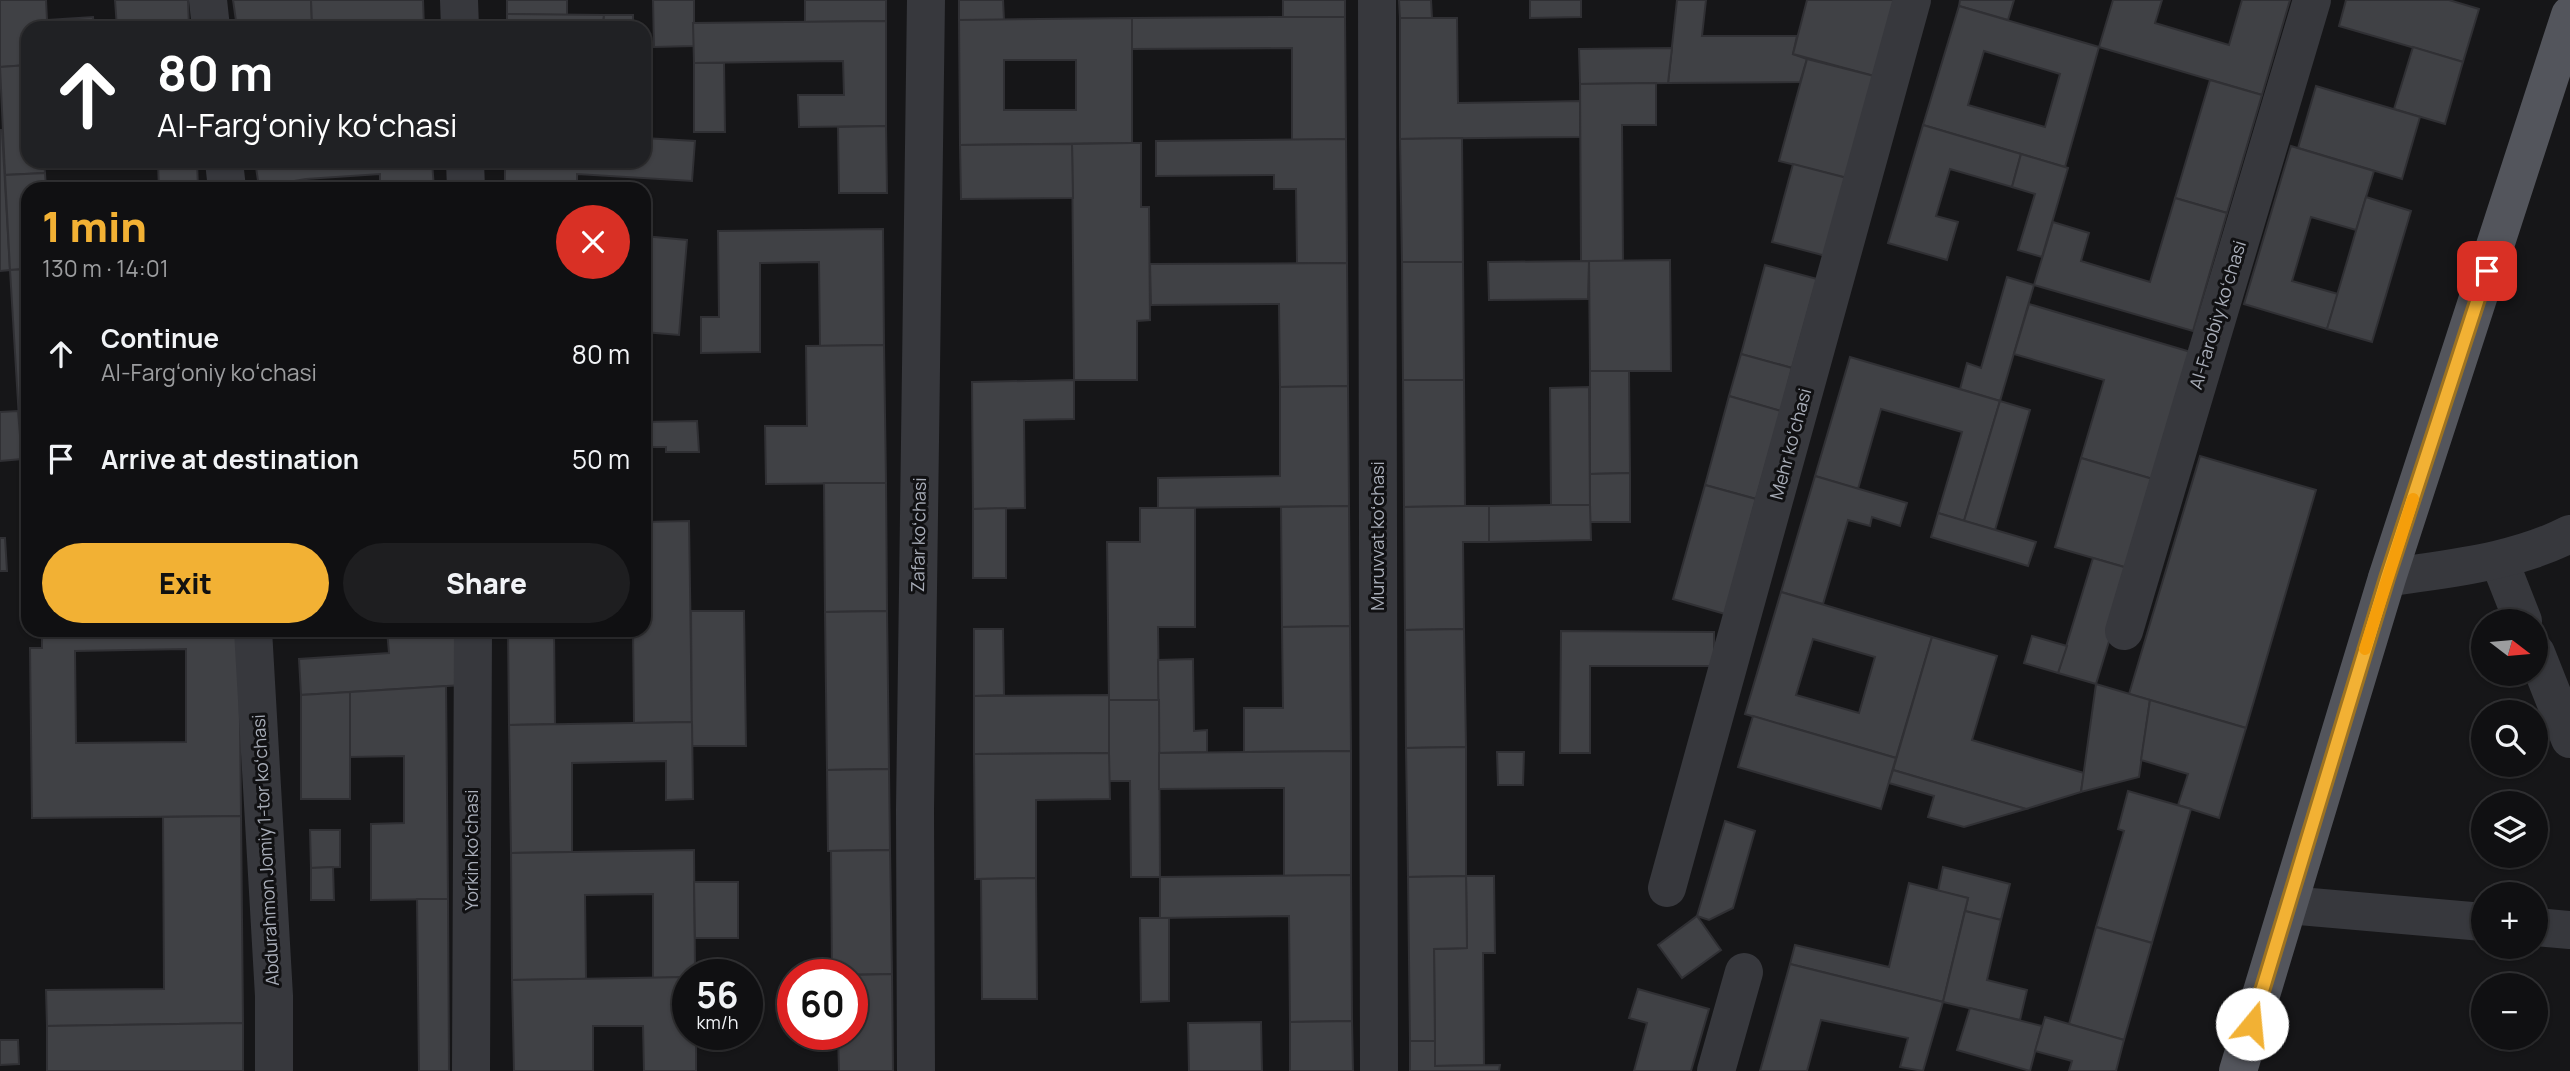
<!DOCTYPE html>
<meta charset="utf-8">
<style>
body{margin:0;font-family:Manrope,sans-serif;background:#1e1e20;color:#f1f3f6;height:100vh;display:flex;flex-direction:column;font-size:26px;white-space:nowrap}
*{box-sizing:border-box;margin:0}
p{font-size:23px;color:#9c9d9f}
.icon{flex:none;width:38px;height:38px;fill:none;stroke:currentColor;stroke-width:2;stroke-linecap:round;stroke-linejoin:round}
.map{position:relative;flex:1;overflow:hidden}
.details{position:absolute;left:21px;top:182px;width:630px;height:455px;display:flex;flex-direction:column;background:#101012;border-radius:21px;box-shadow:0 2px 5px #0004,0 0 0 2px #303032}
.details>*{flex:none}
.hud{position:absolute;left:21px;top:21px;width:630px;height:147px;border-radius:21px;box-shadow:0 2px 5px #0004,0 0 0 2px #303032;background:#202124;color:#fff;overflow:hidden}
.needle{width:46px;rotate:106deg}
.controls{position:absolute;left:2471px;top:609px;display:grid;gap:14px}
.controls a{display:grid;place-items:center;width:77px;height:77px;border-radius:50%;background:#101012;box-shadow:0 2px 5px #0004,0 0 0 2px #303032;font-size:35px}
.speed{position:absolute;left:672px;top:959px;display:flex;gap:14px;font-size:35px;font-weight:700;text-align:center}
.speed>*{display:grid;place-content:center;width:91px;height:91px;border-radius:50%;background:#101012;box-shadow:0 2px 5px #0004,0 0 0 2px #303032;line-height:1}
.speed small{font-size:18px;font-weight:400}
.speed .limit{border:10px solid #d22;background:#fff;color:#111}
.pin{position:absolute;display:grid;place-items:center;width:60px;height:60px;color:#fff;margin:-30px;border-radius:14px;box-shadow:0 4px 10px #0006}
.me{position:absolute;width:77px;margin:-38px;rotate:17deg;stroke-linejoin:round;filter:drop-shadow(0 0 5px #0008)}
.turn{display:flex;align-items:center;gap:24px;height:147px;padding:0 21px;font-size:32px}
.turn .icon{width:91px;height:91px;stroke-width:2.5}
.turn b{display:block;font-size:49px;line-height:60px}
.round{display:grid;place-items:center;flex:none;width:74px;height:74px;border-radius:37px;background:#1e1e20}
.head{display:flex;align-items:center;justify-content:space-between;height:119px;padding:0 21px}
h1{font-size:42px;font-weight:800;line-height:52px;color:#f2b134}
.action{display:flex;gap:14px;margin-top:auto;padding:14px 21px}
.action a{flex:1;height:80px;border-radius:42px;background:#f2b134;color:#111;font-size:28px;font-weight:800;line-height:80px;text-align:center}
.action a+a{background:#1e1e20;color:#f1f3f6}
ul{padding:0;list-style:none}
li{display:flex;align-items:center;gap:21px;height:105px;padding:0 21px}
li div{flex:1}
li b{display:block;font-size:26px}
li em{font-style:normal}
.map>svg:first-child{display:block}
</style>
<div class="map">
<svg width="2570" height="1071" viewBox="0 0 2570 1071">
<rect width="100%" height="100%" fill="#161618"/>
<g fill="#404145" stroke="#303034" stroke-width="2" fill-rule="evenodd">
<polygon points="0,0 46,0 47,20 93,17 94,28 28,28 28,65 0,67"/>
<polygon points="115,0 188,0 189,28 117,28"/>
<polygon points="233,0 311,0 312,24 278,26 278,28 237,28"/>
<polygon points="311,0 423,0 424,28 360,28 360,20 312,24"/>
<polygon points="507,0 567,0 567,15 507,14"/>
<polygon points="653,0 694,0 694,46 654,47"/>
<polygon points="805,0 886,0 886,21 805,22"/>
<polygon points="959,0 1003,0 1004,20 959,20"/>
<rect x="1283" y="0" width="62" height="17"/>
<polygon points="1399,0 1431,0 1432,18 1400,18"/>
<polygon points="1530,0 1581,0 1581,17 1530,18"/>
<polygon points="1677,0 1706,0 1702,36 1797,36 1793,54 1807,59 1800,82 1668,83"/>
<polygon points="1807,0 1894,0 1874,76 1793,54"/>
<polygon points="1960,0 2014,0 2008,20 1959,6"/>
<polygon points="2113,0 2162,0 2155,23 2229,45 2242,0 2290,0 2262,95 2099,47"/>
<polygon points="2346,0 2449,0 2479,9 2463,62 2339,26"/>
<path d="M1959,6l140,41 -34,120 -142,-42zM1984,51l76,23 -15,53 -77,-22z"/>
<polygon points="507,14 604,15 603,28 507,28"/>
<polygon points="604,15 633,15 633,28 603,28"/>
<polygon points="1283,17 1345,17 1346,139 1292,140 1292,48 1132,49 1132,18"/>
<path d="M1132,18v125l-172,2 -1,-125zM1004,60h72v50h-72z"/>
<polygon points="1400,18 1457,18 1458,103 1580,101 1580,137 1400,139"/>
<polygon points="886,21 886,126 799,127 798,95 844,95 843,61 694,63 693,23"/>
<polygon points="2413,47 2463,62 2445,124 2394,109"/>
<polygon points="1672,48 1668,83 1580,84 1579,49"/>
<polygon points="1807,59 1874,76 1847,178 1779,161"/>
<polygon points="694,63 724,63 725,132 694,132"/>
<polygon points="28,65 28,161 44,161 45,173 5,175 0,67"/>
<polygon points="2210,80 2262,95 2227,213 2175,198"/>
<polygon points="1656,83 1656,125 1622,125 1623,261 1581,261 1580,84"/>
<polygon points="2316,86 2420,117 2402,179 2298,148"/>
<polygon points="1923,125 2021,154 2012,187 1950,169 1936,216 1958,222 1947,260 1888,243"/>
<polygon points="886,126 887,193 839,193 838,127"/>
<polygon points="0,130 2,130 10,270 0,271"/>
<polygon points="644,138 695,141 692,181 577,174 577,189 505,189 505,161 644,161"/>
<polygon points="1462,138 1463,262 1402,262 1400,139"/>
<polygon points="1346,139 1347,263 1297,263 1296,189 1274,189 1274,175 1156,176 1156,141"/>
<polygon points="1132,143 1141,143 1141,207 1149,207 1150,320 1137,321 1137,380 1074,380 1072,144"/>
<polygon points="1072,144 1073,198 961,199 960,145"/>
<polygon points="2291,146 2374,171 2356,230 2311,217 2292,281 2338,294 2327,329 2244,304"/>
<polygon points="2021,154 2068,168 2042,257 2018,250 2035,194 2012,187"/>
<polygon points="197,161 198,189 159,189 158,163"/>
<polygon points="255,161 432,161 434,189 380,189 380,174 306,179 259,187"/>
<polygon points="1793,164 1847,178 1826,256 1772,242"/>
<polygon points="45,173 46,189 28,189 28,269 10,270 5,175"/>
<polygon points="2366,197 2411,211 2372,342 2327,329"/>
<polygon points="2175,198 2227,213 2193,331 2034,285 2053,222 2089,233 2081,261 2150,282"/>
<polygon points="883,229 884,345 820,346 819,262 760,263 760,352 701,353 701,317 719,317 718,231"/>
<polygon points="644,236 687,240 679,335 644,332"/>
<polygon points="1670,260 1671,371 1590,371 1589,261"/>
<polygon points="1589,261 1588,299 1489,300 1488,262"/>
<polygon points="1402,262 1463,262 1464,380 1403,380"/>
<polygon points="1347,263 1348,386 1280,387 1279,304 1151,305 1150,264"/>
<polygon points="1765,265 1817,279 1792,368 1741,354"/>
<polygon points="28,269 28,534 26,534 10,270"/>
<polygon points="2007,277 2034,285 2000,401 1960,389 1967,363 1981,368"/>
<polygon points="2029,304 2194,353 2156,480 2081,458 2104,380 2014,354"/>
<polygon points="884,345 886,483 766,484 765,426 807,426 806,346"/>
<polygon points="1741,354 1792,368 1781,411 1729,396"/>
<polygon points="1850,357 2000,401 1964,521 1938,513 1962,432 1881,409 1858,489 1815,476"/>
<polygon points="1590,371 1629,371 1630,473 1590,474"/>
<polygon points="1074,380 1074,419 1024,420 1025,508 973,509 972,382"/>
<polygon points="1403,380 1464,380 1465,506 1404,507"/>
<polygon points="1348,386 1349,506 1158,508 1158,478 1280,476 1280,387"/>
<polygon points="1589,387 1590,505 1551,505 1550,388"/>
<polygon points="1729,396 1781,411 1756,499 1705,485"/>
<polygon points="2000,401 2030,410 1995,530 1964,521"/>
<polygon points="18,411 22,459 0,461 0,412"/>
<polygon points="697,421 699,452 666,452 666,447 644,447 644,422"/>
<polygon points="2200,456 2316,490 2246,728 2129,694"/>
<polygon points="2081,458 2156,480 2131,569 2055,547"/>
<polygon points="1630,473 1630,522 1590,522 1590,474"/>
<polygon points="1815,476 1907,503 1900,526 1872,517 1870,526 1848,520 1823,604 1781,592"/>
<polygon points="824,483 886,483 887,611 825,612"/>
<polygon points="1705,485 1756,499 1725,614 1673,599"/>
<polygon points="1551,505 1590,505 1591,540 1489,542 1489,506"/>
<polygon points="1349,506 1350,626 1282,627 1281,507"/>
<polygon points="1465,506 1489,506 1489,542 1463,542 1464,629 1405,630 1404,507"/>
<polygon points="1006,508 1006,578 973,578 973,509"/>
<polygon points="1140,508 1195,508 1195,627 1158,627 1159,700 1109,700 1107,542 1140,542"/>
<polygon points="1938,513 2036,542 2028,566 1931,537"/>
<polygon points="689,521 692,722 634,723 633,630 644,630 644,522"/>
<polygon points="0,538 5,538 7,571 0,571"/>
<polygon points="2093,558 2131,569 2096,684 2058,673"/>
<path d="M1781,592l151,45 -36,121 -151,-44zM1813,639l62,18 -16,56 -63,-18z"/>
<polygon points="691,611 744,611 746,746 692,746"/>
<polygon points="887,611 889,769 827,770 825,612"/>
<polygon points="1350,626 1351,751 1244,752 1244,708 1283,708 1282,627"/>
<polygon points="974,629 1003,629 1004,695 974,696"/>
<polygon points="1464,629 1466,747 1406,748 1405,630"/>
<path d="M42,630h197l2,186 -209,2 -2,-170h12zM186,649v93l-110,1 -1,-92z"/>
<polygon points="387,630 459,630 463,685 301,695 299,659 389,653"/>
<polygon points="508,630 554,630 555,724 509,725"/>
<polygon points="1561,631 1714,632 1714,666 1590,666 1590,753 1560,753"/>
<polygon points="2032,636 2067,646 2058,673 2024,663"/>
<polygon points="1932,637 1997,656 1972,740 2084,773 2081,792 2026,809 1893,770"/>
<polygon points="1193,659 1194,731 1207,730 1207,752 1159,753 1158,660"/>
<polygon points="2096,684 2150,700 2139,777 2081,792"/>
<polygon points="446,686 448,899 371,900 371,824 404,823 404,756 350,757 350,692"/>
<polygon points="350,692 350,799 301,799 301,695"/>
<polygon points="1109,695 1109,753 974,754 974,696"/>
<polygon points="1109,700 1159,700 1160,877 1131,877 1130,781 1109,781"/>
<polygon points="2150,700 2246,728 2219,818 2178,805 2188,774 2141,760"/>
<polygon points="1753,716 1896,758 1881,809 1738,767"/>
<polygon points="692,722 693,799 666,800 666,761 572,763 572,852 511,853 509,725"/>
<polygon points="1466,747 1466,876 1408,877 1406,748"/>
<polygon points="1351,751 1351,875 1284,876 1284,788 1159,789 1159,753"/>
<polygon points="1497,752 1524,752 1523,785 1498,785"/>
<polygon points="1109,753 1110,799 1036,800 1036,878 975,879 974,754"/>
<polygon points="889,769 890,850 828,851 827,770"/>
<polygon points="1893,770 2026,809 1964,827 1928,817 1934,796 1889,783"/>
<polygon points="2128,791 2191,809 2152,943 2096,927 2124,831 2118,829"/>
<polygon points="241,816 243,1023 47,1026 46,990 164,989 163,817"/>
<polygon points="1725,821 1755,831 1733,908 1709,920 1697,916"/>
<polygon points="310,830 340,830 340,867 311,868"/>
<polygon points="694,850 695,975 688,975 688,977 653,978 653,894 585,895 586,979 512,980 511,853"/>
<polygon points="890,850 892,974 832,975 831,851"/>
<polygon points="333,867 334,900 311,900 311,868"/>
<polygon points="1943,867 2010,884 2001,920 1965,911 1968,898 1938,891"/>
<polygon points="1351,875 1352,1021 1290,1022 1289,916 1160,918 1160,877"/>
<polygon points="1466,876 1494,876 1495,953 1483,953 1484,1065 1435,1066 1434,949 1467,948"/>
<polygon points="1466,876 1467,948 1434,949 1435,1041 1410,1041 1408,877"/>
<polygon points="1036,878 1037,999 982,999 981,879"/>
<polygon points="694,882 738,882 738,938 695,938"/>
<polygon points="1909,883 1968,898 1943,1002 1790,964 1795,945 1889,967"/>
<polygon points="417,899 448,899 449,1071 419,1071"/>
<polygon points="1965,911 2001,920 1987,980 2027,990 2020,1020 1943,1002"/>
<polygon points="1697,916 1721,950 1682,978 1658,945"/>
<polygon points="1140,918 1169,918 1169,1001 1141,1002"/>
<polygon points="2096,927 2152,943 2124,1040 2069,1024"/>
<polygon points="1790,964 1943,1002 1923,1071 1900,1067 1908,1038 1821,1020 1807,1071 1760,1071"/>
<polygon points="892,974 893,1071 839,1071 838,1034 852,1034 852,975"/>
<polygon points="688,977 688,1034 696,1034 696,1071 644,1071 643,1026 593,1026 593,1071 514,1071 512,980"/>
<polygon points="1638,989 1709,1009 1691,1071 1634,1071 1647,1023 1629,1018"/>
<polygon points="1970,1008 2042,1026 2030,1071 1957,1050"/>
<polygon points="2045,1017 2124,1040 2116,1071 2069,1071 2072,1061 2035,1051"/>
<polygon points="1352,1021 1353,1071 1290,1071 1290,1022"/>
<polygon points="1261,1022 1262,1071 1189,1071 1188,1023"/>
<polygon points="243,1023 243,1071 47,1071 47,1026"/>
<polygon points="0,1040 18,1040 19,1064 0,1065"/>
<polygon points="1410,1041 1435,1041 1435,1066 1500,1065 1499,1071 1410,1071"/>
</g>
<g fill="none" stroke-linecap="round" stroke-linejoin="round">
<g stroke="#37383d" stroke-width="38">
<polyline points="208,0 211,28"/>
<polyline points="459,0 460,28"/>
<polyline points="1377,0 1379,1071"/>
<polyline points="224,161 227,189"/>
<polyline points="465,161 466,189"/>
<polyline points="2499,560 2523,621"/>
<path d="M2387,578c62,-10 126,-15 183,-44"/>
<polyline points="253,630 274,996 274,1071"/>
<polyline points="2124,631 2312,0"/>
<polyline points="2536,653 2570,739"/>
<polyline points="1667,888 1912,0"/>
<polyline points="2288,905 2483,922"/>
<polyline points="2536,927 2570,930"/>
<polyline points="471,1071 473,630"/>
<polyline points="916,1071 915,810 926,0"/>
<polyline points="1716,1071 1744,972"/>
</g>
<polyline stroke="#53555c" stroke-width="38" points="2238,1071 2387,578 2570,15"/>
</g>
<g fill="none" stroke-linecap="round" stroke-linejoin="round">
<g stroke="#9d7322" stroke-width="18">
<polyline id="route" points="2252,1024 2387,578 2487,271"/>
</g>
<use href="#route" stroke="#f2b134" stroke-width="12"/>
<polyline stroke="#f59e0b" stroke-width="12" points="2365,649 2413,499"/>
</g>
<g text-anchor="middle" stroke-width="6" stroke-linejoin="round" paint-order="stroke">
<g font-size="18" fill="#a8adb8" stroke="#111113">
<text transform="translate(2218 315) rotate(-73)" y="6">Al-Farobiy koʻchasi</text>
<text transform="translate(1791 444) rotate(-75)" y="6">Mehr koʻchasi</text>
<text transform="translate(919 535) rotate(-89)" y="6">Zafar koʻchasi</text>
<text transform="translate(1378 536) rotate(-90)" y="6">Muruvvat koʻchasi</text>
<text transform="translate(266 850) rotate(-93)" y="6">Abdurahmon Jomiy 1-tor koʻchasi</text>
<text transform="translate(472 850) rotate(-90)" y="6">Yorkin koʻchasi</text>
</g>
</g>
</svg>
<div class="controls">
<a><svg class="needle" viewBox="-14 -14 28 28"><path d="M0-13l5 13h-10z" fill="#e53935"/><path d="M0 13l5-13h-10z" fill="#9c9d9f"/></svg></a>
<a><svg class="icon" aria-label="search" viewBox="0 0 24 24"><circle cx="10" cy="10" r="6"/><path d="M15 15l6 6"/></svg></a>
<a><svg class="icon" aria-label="layers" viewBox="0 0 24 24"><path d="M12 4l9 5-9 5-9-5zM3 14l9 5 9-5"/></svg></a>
<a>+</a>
<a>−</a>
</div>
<div class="speed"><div>56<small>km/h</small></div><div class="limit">60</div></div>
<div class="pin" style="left:2487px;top:271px;background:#d93025"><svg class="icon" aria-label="arrive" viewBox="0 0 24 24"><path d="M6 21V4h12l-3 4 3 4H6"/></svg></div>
<svg class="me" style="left:2252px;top:1024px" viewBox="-20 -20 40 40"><circle r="19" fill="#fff"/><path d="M0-13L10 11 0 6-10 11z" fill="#f2b134"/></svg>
<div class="hud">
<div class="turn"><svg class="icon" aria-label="ahead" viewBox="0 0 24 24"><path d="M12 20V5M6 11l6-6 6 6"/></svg><div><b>80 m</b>Al-Fargʻoniy koʻchasi</div></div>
</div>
<section class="details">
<div class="head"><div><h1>1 min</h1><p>130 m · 14:01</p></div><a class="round" style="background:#d93025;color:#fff"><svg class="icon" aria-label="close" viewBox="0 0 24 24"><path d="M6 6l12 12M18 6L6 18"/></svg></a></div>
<ul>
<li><svg class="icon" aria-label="ahead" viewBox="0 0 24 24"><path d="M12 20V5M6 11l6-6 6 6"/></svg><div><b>Continue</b><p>Al-Fargʻoniy koʻchasi</p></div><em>80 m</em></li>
<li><svg class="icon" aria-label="arrive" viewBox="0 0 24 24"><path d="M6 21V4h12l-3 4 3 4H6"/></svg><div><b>Arrive at destination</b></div><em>50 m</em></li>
</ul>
<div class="action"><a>Exit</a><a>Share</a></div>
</section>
</div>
